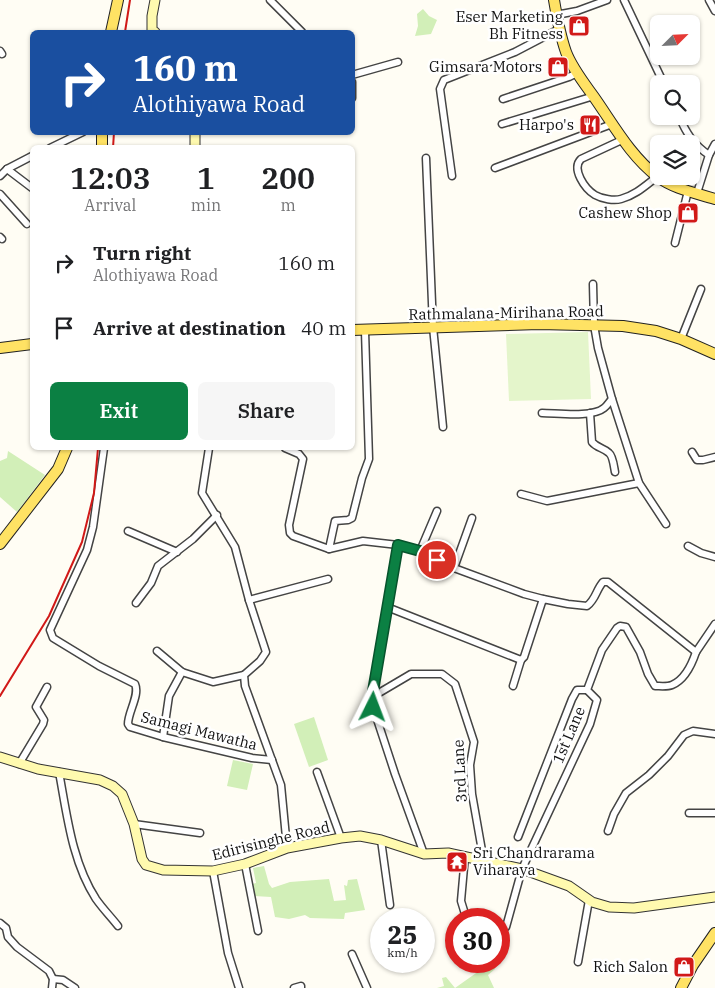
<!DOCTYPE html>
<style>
body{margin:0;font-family:"IBM Plex Serif",serif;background:#f6f6f6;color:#202124;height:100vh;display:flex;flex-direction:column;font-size:19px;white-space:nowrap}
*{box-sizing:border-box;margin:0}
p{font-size:16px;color:#757577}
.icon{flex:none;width:28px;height:28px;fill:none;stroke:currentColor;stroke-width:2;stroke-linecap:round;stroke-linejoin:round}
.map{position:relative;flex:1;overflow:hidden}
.drawer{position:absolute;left:30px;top:145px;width:325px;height:305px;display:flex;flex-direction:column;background:#fff;border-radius:8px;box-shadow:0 1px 4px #0004}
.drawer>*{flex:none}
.guide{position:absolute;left:30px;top:30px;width:325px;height:105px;border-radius:8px;box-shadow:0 1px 4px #0004;background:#1a4fa0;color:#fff;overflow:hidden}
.needle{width:32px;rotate:66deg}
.tools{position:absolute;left:650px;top:15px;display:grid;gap:10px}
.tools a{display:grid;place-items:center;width:50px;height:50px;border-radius:8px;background:#fff;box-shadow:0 1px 4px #0004;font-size:25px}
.speed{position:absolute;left:370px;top:908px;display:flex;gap:10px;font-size:25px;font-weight:700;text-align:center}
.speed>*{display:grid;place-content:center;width:65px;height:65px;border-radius:50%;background:#fff;box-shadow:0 1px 4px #0004;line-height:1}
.speed small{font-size:12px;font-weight:400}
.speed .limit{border:8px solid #d22;background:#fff;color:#111}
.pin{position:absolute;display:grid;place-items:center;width:42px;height:42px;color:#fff;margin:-21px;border:2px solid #fff;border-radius:50%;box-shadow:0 1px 5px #0007}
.me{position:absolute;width:55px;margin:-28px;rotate:3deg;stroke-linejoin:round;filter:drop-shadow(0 0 4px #0008)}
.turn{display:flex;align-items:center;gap:18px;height:105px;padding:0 20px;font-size:22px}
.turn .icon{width:65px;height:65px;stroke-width:2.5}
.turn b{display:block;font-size:35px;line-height:42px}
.eta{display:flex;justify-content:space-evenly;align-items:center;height:85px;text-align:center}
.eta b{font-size:30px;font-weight:600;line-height:35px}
.action{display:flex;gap:10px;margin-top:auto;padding:10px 20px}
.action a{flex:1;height:58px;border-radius:8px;background:#0b8043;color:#fff;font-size:20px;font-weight:600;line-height:58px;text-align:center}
.action a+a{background:#f6f6f6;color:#202124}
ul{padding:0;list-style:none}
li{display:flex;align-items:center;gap:15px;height:65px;padding:0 20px}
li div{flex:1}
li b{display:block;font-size:19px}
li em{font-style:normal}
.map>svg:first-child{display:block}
</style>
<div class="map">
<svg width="715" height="988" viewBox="0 0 715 988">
<rect width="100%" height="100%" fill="#fffdf4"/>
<g fill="#d2efb8">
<polygon points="423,9 429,16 437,20 431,34 415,36 418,26 417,14"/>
<polygon points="8,451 45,475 17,512 0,497 0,461 7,458"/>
<polygon points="314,717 328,760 309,767 294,724"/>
<polygon points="233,760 253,764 247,790 227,786"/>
<polygon points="264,866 269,884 272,888 290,882 329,879 334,901 346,900 344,885 347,886 348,880 357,879 365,910 345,913 344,919 310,918 305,915 289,919 275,917 271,897 254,896 252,884 256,883 253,868"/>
<polygon points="474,961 491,961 495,969 488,975 494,988 437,988 444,986 442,978 446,977 455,988 479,971"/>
</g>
<polygon fill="#e4f5cb" points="588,332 591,399 509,401 506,334"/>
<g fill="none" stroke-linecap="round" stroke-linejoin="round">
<g stroke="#444" stroke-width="9">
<g id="street">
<polyline points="270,0 302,32"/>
<polyline points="624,0 664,84"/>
<polyline points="709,0 715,11"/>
<polyline points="556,15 577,11 607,0"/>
<polyline points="0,51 2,54"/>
<polyline points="352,75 398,62"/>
<polyline points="352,82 352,98"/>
<polyline points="503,99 569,77 577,73"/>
<path d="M679,116c7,17 15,29 30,39"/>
<polyline points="502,124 594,96"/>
<path d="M624,139l-43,20c-10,10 4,30 14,36 7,4 19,6 26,4 15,-4 25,-14 37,-23"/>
<polyline points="50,148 83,132"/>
<polyline points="426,158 433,327 443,427"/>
<polyline points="495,168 612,124"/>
<polyline points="7,169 32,188"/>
<polyline points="0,176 7,169 32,156"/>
<polyline points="452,176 440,89 444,80 515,52 559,29"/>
<polyline points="697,193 709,155 715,144"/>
<polyline points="0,194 27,224"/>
<polyline points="0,237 2,239"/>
<polyline points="675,243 688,191"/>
<polyline points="593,284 594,325 598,348 612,399 639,483 666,524"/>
<polyline points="681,339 701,289"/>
<path d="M542,413c15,0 50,5 62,-5 3,-2 5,-6 8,-9"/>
<path d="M590,413l2,29c5,6 12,6 17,11 4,3 5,14 6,19"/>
<path d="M104,448l-11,79 -6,23 -37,80 3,8 46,28 36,18c5,11 -7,28 -7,40l2,3 33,10 89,21 20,2"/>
<polyline points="209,448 202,493 235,547 249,600 266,652 260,661 244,675 245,686 281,785 287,848"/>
<polyline points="285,448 299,454 303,459 289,525 290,533 293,536 329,549 363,541 398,545 420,551 454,568 524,594 543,599"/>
<polyline points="692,452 697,460 703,460 715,457"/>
<polyline points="521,494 547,501 639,483"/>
<polyline points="128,531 177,552"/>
<polyline points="398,545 372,697 373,707 395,774 424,854"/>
<polyline points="688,546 701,553 715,557"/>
<polyline points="329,549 335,521 348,520 352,518 362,478 369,459 365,331"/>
<polyline points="420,551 437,511"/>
<polyline points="454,568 472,518"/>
<polyline points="249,600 328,579"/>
<polyline points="136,603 151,583 158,566 193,539 217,515"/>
<path d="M387,607l134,53 3,-3 19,-58 25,5 19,2c9,-7 9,-16 16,-24h5l88,70 19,-28"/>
<polyline points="157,651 182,672 213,682 244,675"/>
<polyline points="513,686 521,660"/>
<polyline points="372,697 411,674 442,674 455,684 474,742 470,765 472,794 484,862"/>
<polyline points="163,737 169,696 182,672"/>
<polyline points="19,764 43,724 44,720 36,707 47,687"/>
<path d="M59,772c8,43 13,90 37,127 7,10 15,18 22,27"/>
<polyline points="317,772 341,838"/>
<polyline points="689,813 715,813"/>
<polyline points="134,824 200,833"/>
<polyline points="608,831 614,814 626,793 649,775 668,756 684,735 693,731 715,734"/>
<polyline points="518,837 572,699 577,690 587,690"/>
<polyline points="381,840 390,905"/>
<polyline points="245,864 258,931"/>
<polyline points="213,871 228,953 239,988"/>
<polyline points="465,914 461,901 465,856"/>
<polyline points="0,923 6,928 8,937 17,947 49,971 53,979 52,988"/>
<path d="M506,927l16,-58 68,-145 7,-24 -10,-10 15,-40 15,-22 3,-2 6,1 14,25 8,22 7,12c5,0 12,1 17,-1 12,-5 20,-21 24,-33"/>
<polyline points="352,954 367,988"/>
<polyline points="578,962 589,900"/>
<polyline points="53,979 63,980 75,988"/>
<polyline points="294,988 301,986 301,988"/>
</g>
</g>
<g stroke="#333" stroke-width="11">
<g id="secondary">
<polyline points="155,0 152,16 152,30 155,32"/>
<polyline points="195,132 195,148"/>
<polyline points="0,757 38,769 100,780 113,786 122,794 134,824 142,859 146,865 163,870 213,871 245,864 287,848 341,838 360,836 381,840 424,854 448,853 522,869 569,886 592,902 609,907 634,908 715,897"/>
</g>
</g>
<g stroke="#222" stroke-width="12">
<g id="primary">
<path d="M554,0c3,18 6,35 12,52 6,16 18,31 28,45 19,27 37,60 64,80 16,12 38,16 57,22"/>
<polyline points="111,32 118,0"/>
<polyline points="102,148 102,132"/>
<polyline points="352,330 539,324 623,326 656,331 681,339 715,354"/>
<polyline points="0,348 32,344"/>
<polyline points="0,544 58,469 67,448"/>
<polyline points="681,988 693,965 715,933"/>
</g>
</g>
<use href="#street" stroke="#fff" stroke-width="6"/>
<use href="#secondary" stroke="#fffaaf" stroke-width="9"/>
<use href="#primary" stroke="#ffe264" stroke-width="10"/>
<g stroke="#d11918" stroke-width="2">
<polyline points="125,32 130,0"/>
<polyline points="113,148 114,132"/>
<polyline points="0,696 49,616 82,542 94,493 98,448"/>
</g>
</g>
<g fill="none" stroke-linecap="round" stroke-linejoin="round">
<g stroke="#07532c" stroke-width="12">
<polyline id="route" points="373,707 372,697 398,545 420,551 437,560"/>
</g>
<use href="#route" stroke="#0b8043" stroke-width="9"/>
</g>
<defs>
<g id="shop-square" transform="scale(1.125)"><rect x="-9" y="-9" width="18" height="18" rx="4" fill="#d11918" stroke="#fff"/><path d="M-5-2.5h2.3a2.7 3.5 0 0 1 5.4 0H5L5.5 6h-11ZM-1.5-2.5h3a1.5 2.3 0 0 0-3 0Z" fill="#fff"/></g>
<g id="restaurant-square" transform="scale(1.125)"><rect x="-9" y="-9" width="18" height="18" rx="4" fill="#d11918" stroke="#fff"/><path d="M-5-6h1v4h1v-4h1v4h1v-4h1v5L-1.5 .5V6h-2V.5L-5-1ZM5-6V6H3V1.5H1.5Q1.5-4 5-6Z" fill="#fff"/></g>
<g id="temple-square" transform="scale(1.125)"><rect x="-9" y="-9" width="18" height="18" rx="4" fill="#d11918" stroke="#fff"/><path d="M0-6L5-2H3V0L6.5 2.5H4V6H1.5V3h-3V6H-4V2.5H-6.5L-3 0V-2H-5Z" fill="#fff"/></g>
</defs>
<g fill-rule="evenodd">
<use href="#shop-square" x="579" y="26"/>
<use href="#shop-square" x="558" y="67"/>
<use href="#restaurant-square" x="590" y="125"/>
<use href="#shop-square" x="688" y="213"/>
<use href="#temple-square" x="457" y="862"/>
<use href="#shop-square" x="684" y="967"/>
</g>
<g text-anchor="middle" stroke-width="5" stroke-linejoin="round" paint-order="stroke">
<g font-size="15" fill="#111" stroke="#fff" text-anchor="end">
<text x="563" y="22">Eser Marketing<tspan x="563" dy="17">Bh Fitness</tspan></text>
<text x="542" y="72">Gimsara Motors</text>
<text x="574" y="130">Harpo's</text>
<text x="672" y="218">Cashew Shop</text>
<text x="473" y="858" text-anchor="start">Sri Chandrarama<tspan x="473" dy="17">Viharaya</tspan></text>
<text x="668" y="972">Rich Salon</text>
</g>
<g font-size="15" fill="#111" stroke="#fff">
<text transform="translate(506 313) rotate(-1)" y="5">Rathmalana-Mirihana Road</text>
<text transform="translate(199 731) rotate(14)" y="5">Samagi Mawatha</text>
<text transform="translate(569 735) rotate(-67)" y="5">1st Lane</text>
<text transform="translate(460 771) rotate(-93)" y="5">3rd Lane</text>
<text transform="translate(271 841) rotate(-14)" y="5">Edirisinghe Road</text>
</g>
</g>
</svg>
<div class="tools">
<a><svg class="needle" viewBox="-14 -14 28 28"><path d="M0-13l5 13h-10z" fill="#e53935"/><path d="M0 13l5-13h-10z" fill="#757577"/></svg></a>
<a><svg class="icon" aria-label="search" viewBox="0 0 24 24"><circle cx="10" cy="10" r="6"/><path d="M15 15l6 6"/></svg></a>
<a><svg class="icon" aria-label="layers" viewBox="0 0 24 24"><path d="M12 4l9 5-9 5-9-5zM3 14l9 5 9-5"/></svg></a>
</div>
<div class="speed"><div>25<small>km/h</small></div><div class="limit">30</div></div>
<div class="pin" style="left:437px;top:560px;background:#d93025"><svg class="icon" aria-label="arrive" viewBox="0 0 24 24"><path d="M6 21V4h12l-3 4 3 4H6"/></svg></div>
<svg class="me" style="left:373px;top:707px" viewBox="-20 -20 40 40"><path d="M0-17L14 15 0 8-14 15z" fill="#0b8043" stroke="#fff" stroke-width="4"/></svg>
<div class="guide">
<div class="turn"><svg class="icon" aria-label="right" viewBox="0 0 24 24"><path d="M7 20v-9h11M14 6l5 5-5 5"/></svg><div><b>160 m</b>Alothiyawa Road</div></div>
</div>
<section class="drawer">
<div class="eta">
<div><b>12:03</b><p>Arrival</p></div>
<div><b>1</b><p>min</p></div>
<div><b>200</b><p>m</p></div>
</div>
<ul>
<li><svg class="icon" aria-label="right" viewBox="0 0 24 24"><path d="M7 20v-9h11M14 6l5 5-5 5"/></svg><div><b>Turn right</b><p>Alothiyawa Road</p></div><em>160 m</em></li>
<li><svg class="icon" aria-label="arrive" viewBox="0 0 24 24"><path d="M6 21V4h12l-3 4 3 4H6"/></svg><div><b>Arrive at destination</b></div><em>40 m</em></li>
</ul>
<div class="action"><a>Exit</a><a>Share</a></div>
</section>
</div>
